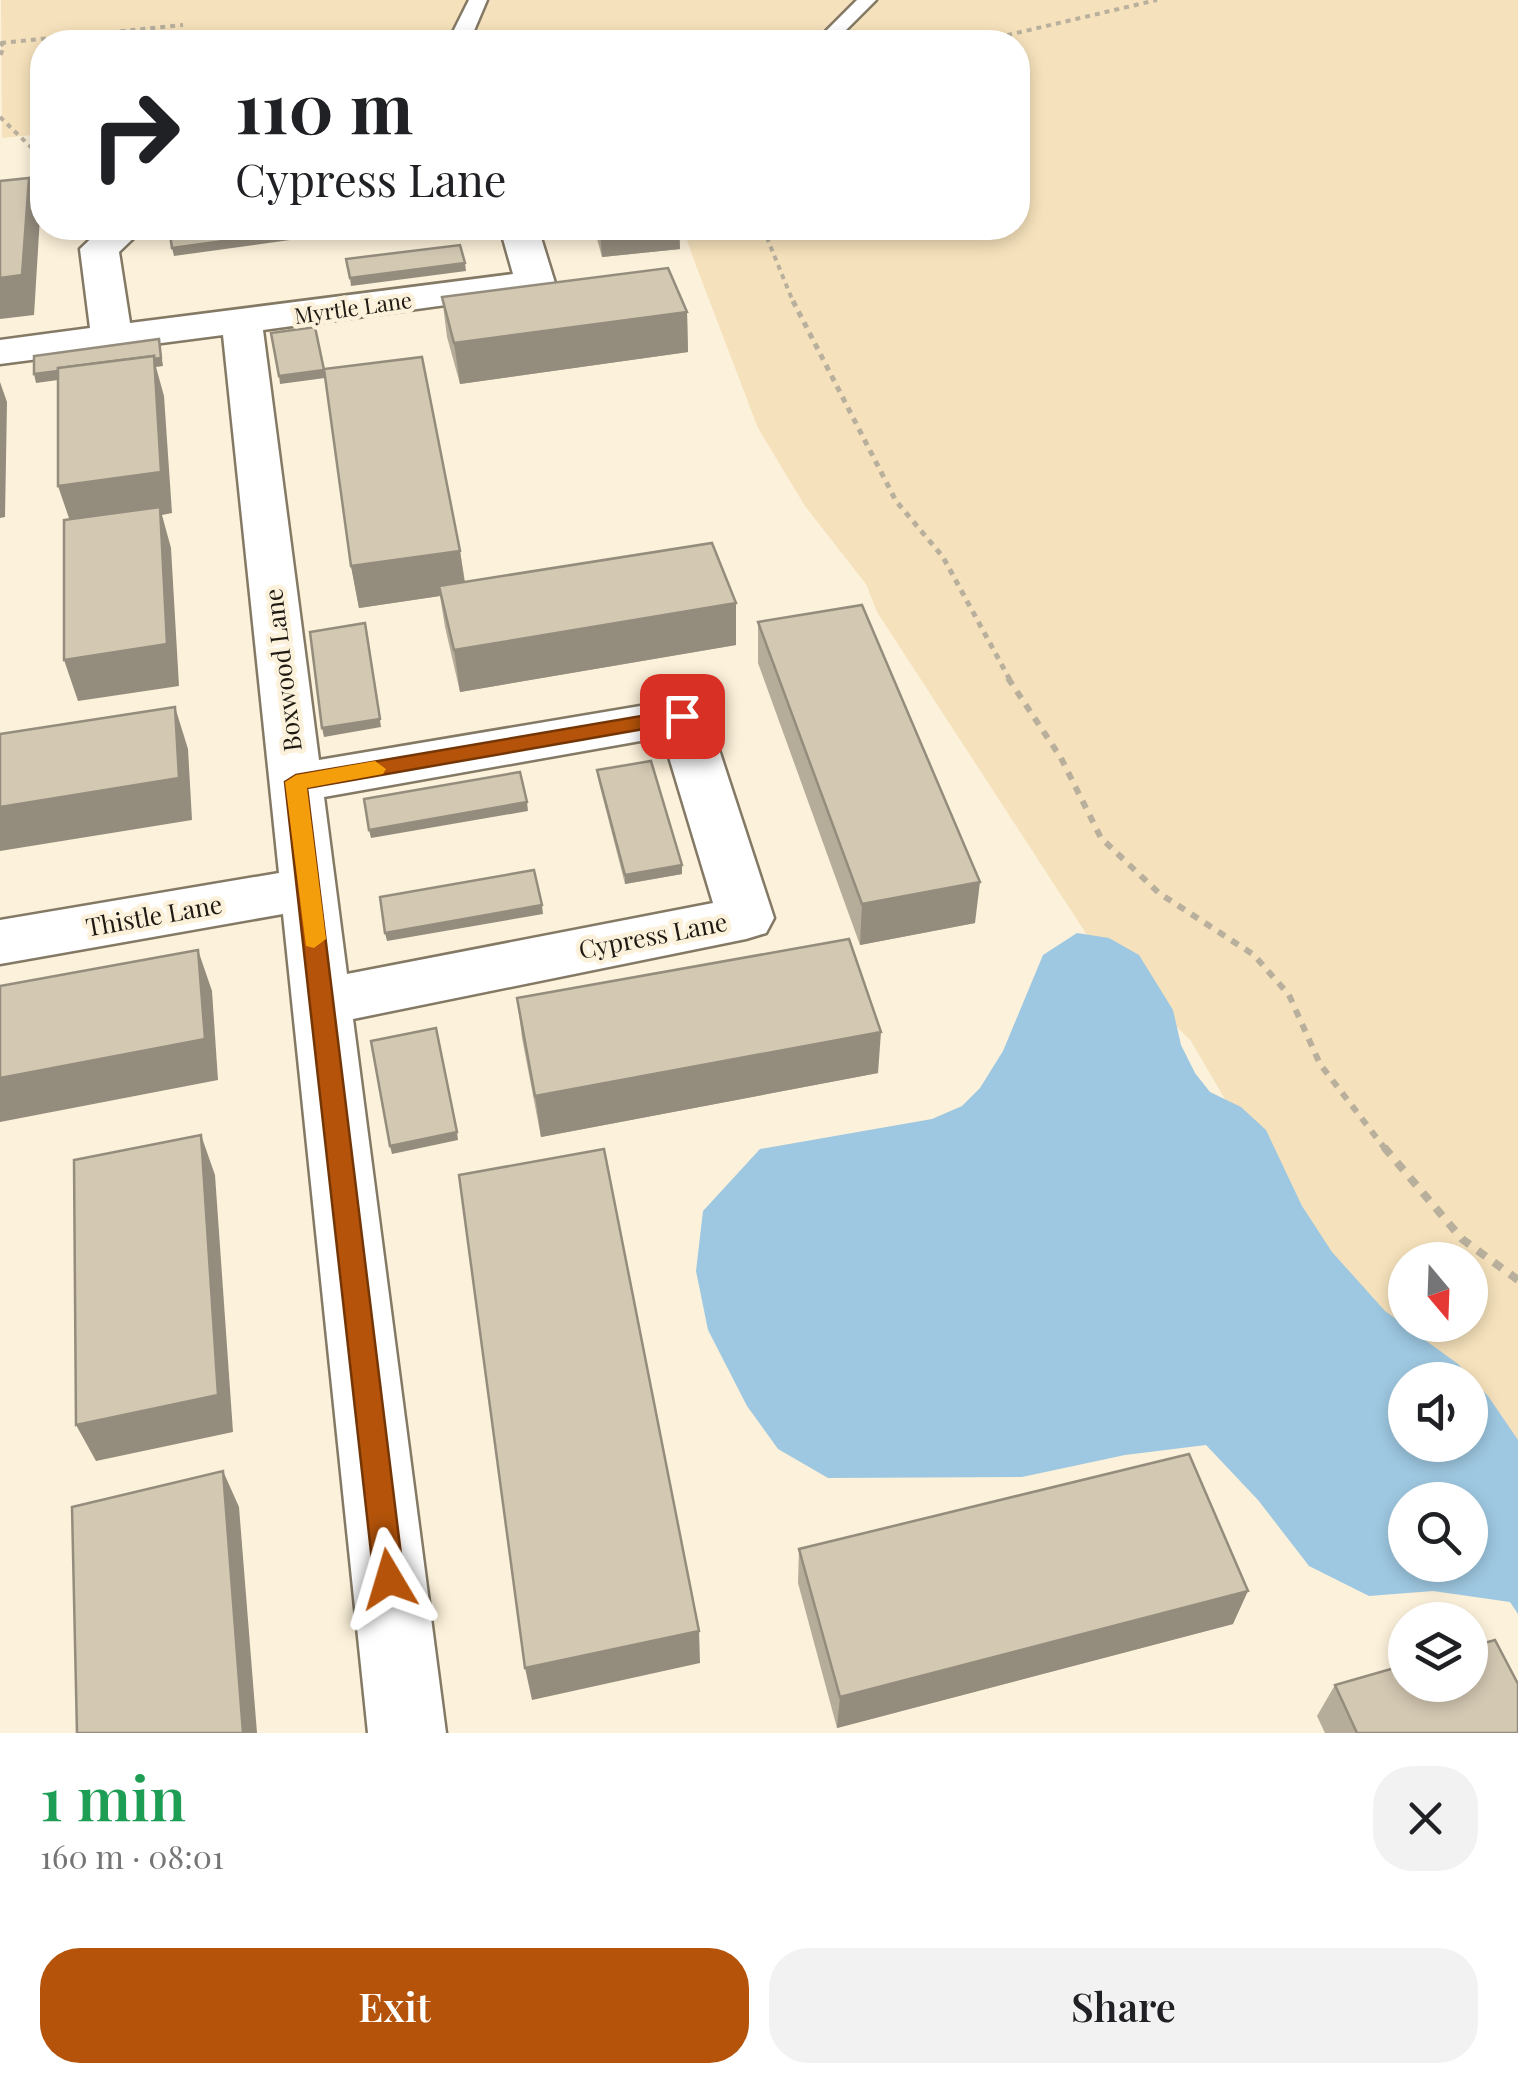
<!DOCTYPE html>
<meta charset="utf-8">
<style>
body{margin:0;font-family:"Playfair Display",serif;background:#f2f2f2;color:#202124;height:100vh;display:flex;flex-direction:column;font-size:38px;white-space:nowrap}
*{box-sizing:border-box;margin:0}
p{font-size:32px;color:#757577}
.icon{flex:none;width:55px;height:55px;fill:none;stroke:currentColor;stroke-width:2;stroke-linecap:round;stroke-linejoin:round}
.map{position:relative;height:1733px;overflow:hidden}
.details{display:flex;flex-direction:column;background:#fff;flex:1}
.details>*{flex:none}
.top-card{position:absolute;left:30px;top:30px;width:1000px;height:210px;border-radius:40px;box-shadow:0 5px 15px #0003;background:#fff;color:#202124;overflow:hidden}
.needle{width:65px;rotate:161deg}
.fabs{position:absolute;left:1388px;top:1242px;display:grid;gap:20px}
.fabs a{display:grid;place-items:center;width:100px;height:100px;border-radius:50%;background:#fff;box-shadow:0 5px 15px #0003;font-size:50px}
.pin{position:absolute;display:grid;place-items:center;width:85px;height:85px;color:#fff;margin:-42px;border-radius:20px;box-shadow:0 5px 15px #0006}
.me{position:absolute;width:110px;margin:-55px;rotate:353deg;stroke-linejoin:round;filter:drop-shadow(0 0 8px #0008)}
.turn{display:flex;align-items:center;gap:35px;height:210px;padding:0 40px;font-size:45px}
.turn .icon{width:130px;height:130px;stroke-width:2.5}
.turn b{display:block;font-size:70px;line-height:85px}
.round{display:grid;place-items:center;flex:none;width:105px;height:105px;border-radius:40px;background:#f2f2f2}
.headline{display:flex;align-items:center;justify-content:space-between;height:170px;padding:0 40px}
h1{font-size:60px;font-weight:600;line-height:75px;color:#1e9e55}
.button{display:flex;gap:20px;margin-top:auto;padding:20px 40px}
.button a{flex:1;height:115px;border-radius:40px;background:#b45309;color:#fff;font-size:40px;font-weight:600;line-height:115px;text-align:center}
.button a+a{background:#f2f2f2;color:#202124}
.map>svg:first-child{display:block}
</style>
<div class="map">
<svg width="1518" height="1733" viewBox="0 0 1518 1733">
<rect width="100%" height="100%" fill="#fcf1da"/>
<path fill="#f5e1bb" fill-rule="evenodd" d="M1,0h1517v1473l-48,-93 -83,-58 -100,-117 -96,-164 -102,-103 -212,-326 -11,-28 -61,-78 -47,-78 -66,-173 -9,-27h335v-186h-976v92l-40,4zM1405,1260h65v65h-65z"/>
<path fill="#9ec8e1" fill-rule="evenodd" d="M1077,933l32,5 30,17 34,55 8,35 14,28 15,19 31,15 25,23 36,76 30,46 53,59 73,53 30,32 30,44v174l-8,-12 -77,-11 -64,5 -60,-30 -51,-66 -52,-55 -81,10 -103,22 -194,1 -50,-29 -31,-43 -39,-76 -12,-59 7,-60 57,-62 172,-30 30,-13 18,-18 23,-37 40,-96zM1405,1380h65v65h-65zM1405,1500h65v65h-65z"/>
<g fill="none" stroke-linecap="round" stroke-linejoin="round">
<g stroke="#837965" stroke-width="5">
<g id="lane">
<polygon points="469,0 487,0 473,33 737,37 746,42 464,42 453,32"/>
<polygon points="857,0 876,0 834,42 815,42"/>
</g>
</g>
<g stroke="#837965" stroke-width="5">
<g id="street">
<polygon points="42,184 42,204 0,210 0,188"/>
<path d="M102,228h42l-25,24 11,71 383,-49 -13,-46h38l17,55 -6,8 -286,39 56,430 363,-61 18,5 8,12 66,202 -8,15 -20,6 -393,80 93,714h-78l-85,-819 -283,50v-44l279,-47 -56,-538 -223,29v-24l90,-12 -10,-79zM663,737l50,166 -366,71 -23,-177z"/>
</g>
</g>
<g stroke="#b8af9d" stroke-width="4" stroke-dasharray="5 5" stroke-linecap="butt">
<polyline points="0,42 4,47 0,56"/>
<polyline points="978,42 1157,0"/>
<polyline points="1,43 183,25"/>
<polyline points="0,117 41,157"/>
<polyline points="763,228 794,304"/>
</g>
<polyline stroke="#b8af9d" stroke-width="5" stroke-dasharray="6 6" stroke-linecap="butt" points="793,301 896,501 943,557 1010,680"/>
<polyline stroke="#b8af9d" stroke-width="6" stroke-dasharray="8 8" stroke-linecap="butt" points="1008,678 1061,758 1101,838 1159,893 1254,955 1289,995 1320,1064 1386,1150"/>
<polyline stroke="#b8af9d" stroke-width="8" stroke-dasharray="10 10" stroke-linecap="butt" points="1384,1147 1462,1239 1518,1280"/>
<use href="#lane" fill="#fff" fill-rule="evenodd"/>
<use href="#street" fill="#fff" fill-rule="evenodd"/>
</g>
<g fill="#b5ac99">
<polygon points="594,228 679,228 680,249 602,257"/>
<polygon points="442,297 687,312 688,352 460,384 447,337"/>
<polygon points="460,551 465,582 736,645 460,692 445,627 440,596 359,608 351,566"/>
<polygon points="758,622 975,923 860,945 758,663"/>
<polygon points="597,770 682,865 682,874 625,884 598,779"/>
<polygon points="517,998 878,1073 541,1137 522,1038"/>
<polygon points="799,1549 1233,1624 837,1728 798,1583"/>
<polygon points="1335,1685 1518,1733 1325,1733 1317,1716"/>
</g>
<g fill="#948c7d">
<polygon points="29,178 40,217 34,315 0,319 0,278"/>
<polygon points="345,228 406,228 347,235"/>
<polygon points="600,228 679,228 680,249 602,257"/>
<polygon points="288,232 290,240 174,256 172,248"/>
<polygon points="465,263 466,271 351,286 350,278"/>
<polygon points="687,312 688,352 460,384 454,343"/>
<polygon points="159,339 163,366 156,367 164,396 172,513 162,515 171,548 179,686 78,701 64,660 72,527 58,486 154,367 36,383 34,374"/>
<polygon points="324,370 325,378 280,384 279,376"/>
<polygon points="0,382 7,402 5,517 0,518"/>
<polygon points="460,551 466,592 439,586 440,596 359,608 351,566"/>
<polygon points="736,603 736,645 460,692 454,650"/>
<polygon points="365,623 381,727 324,737 322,728"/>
<polygon points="175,707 188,749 192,820 0,851 0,807"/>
<polygon points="527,802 528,811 371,838 369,830"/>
<polygon points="682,865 682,874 625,884 625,875"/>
<polygon points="980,882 975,923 860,945 862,904"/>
<polygon points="542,905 543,914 387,941 385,933"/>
<polygon points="198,950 212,991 218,1080 0,1122 0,1078"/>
<polygon points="881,1032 878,1073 541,1137 535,1096"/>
<polygon points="457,1132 458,1140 392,1154 390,1146"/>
<polygon points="201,1135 215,1175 233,1432 96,1461 76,1425"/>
<polygon points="223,1471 239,1507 257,1733 243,1733"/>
<polygon points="1248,1591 1233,1624 837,1728 840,1697"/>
<polygon points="699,1631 700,1663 532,1700 525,1668"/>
</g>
<g fill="#d3c8b2" stroke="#948c7d" stroke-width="2.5">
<polygon points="29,178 22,275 0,278 0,181"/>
<polygon points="169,228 287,228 288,232 172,248"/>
<polygon points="460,245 465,263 350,278 346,259"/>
<polygon points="668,268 687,312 454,343 442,297"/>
<polygon points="315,327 324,370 279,376 271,333"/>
<polygon points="159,339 161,358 154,359 154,356 58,368 58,371 34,374 34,356"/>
<polygon points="154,356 161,472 58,486 58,368"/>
<polygon points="422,357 460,551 351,566 324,369"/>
<polygon points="160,507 167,644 64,660 64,520"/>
<polygon points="712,543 736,603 454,650 439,586"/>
<polygon points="862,605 980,882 862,904 758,622"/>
<polygon points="365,623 380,719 322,728 310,632"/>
<polygon points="175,707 179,778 0,807 0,734"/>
<polygon points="651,761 682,865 625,875 597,770"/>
<polygon points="520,772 527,802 369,830 364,799"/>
<polygon points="534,870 542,905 385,933 380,897"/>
<polygon points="849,939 881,1032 535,1096 517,998"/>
<polygon points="198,950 205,1039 0,1078 0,986"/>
<polygon points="436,1028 457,1132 390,1146 371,1041"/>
<polygon points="201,1135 218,1395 76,1425 74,1160"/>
<polygon points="604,1149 699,1631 525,1668 459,1175"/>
<polygon points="1189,1454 1248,1591 840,1697 799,1549"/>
<polygon points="223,1471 243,1733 77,1733 72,1507"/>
<polygon points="1495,1640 1518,1684 1518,1733 1357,1733 1335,1685 1405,1665 1405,1685 1470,1685 1470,1647"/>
</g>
<polygon fill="#b45309" stroke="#753606" stroke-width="2.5" points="682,709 692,716 689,721 307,788 404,1579 400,1590 389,1594 378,1590 374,1579 285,782 296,775"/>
<polygon fill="#f59e0b" points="375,761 386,769 383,774 307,788 326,939 314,948 306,946 285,782 296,775"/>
<g text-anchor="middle" stroke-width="9" stroke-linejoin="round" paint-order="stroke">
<g font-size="22" fill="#1e1a13" stroke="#fcf1da">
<text transform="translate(353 308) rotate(-8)" y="8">Myrtle Lane</text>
</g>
<g font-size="25" fill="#1e1a13" stroke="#fcf1da">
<text transform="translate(283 670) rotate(-97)" y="9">Boxwood Lane</text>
<text transform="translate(154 916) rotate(-10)" y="9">Thistle Lane</text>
<text transform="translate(653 936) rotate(-11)" y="9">Cypress Lane</text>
</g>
</g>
</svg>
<div class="fabs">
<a><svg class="needle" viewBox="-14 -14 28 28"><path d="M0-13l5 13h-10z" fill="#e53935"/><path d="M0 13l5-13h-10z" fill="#757577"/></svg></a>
<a><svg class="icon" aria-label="sound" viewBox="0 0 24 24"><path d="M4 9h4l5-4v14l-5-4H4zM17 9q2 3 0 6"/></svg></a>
<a><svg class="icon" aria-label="search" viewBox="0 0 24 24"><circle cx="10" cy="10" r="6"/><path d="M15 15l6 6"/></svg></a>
<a><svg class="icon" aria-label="layers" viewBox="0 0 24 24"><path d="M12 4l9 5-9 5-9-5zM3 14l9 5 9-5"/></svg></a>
</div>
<div class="pin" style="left:682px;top:716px;background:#d93025"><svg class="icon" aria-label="arrive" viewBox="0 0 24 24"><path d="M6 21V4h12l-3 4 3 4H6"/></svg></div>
<svg class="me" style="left:389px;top:1579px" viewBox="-20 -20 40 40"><path d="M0-17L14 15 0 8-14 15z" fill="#b45309" stroke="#fff" stroke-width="4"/></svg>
<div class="top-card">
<div class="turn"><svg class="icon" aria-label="right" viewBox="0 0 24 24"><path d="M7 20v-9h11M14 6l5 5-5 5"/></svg><div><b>110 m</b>Cypress Lane</div></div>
</div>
</div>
<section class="details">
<div class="headline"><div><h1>1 min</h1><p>160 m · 08:01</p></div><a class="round"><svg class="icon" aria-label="close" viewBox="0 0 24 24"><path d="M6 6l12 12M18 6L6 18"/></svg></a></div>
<div class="button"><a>Exit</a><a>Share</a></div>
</section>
